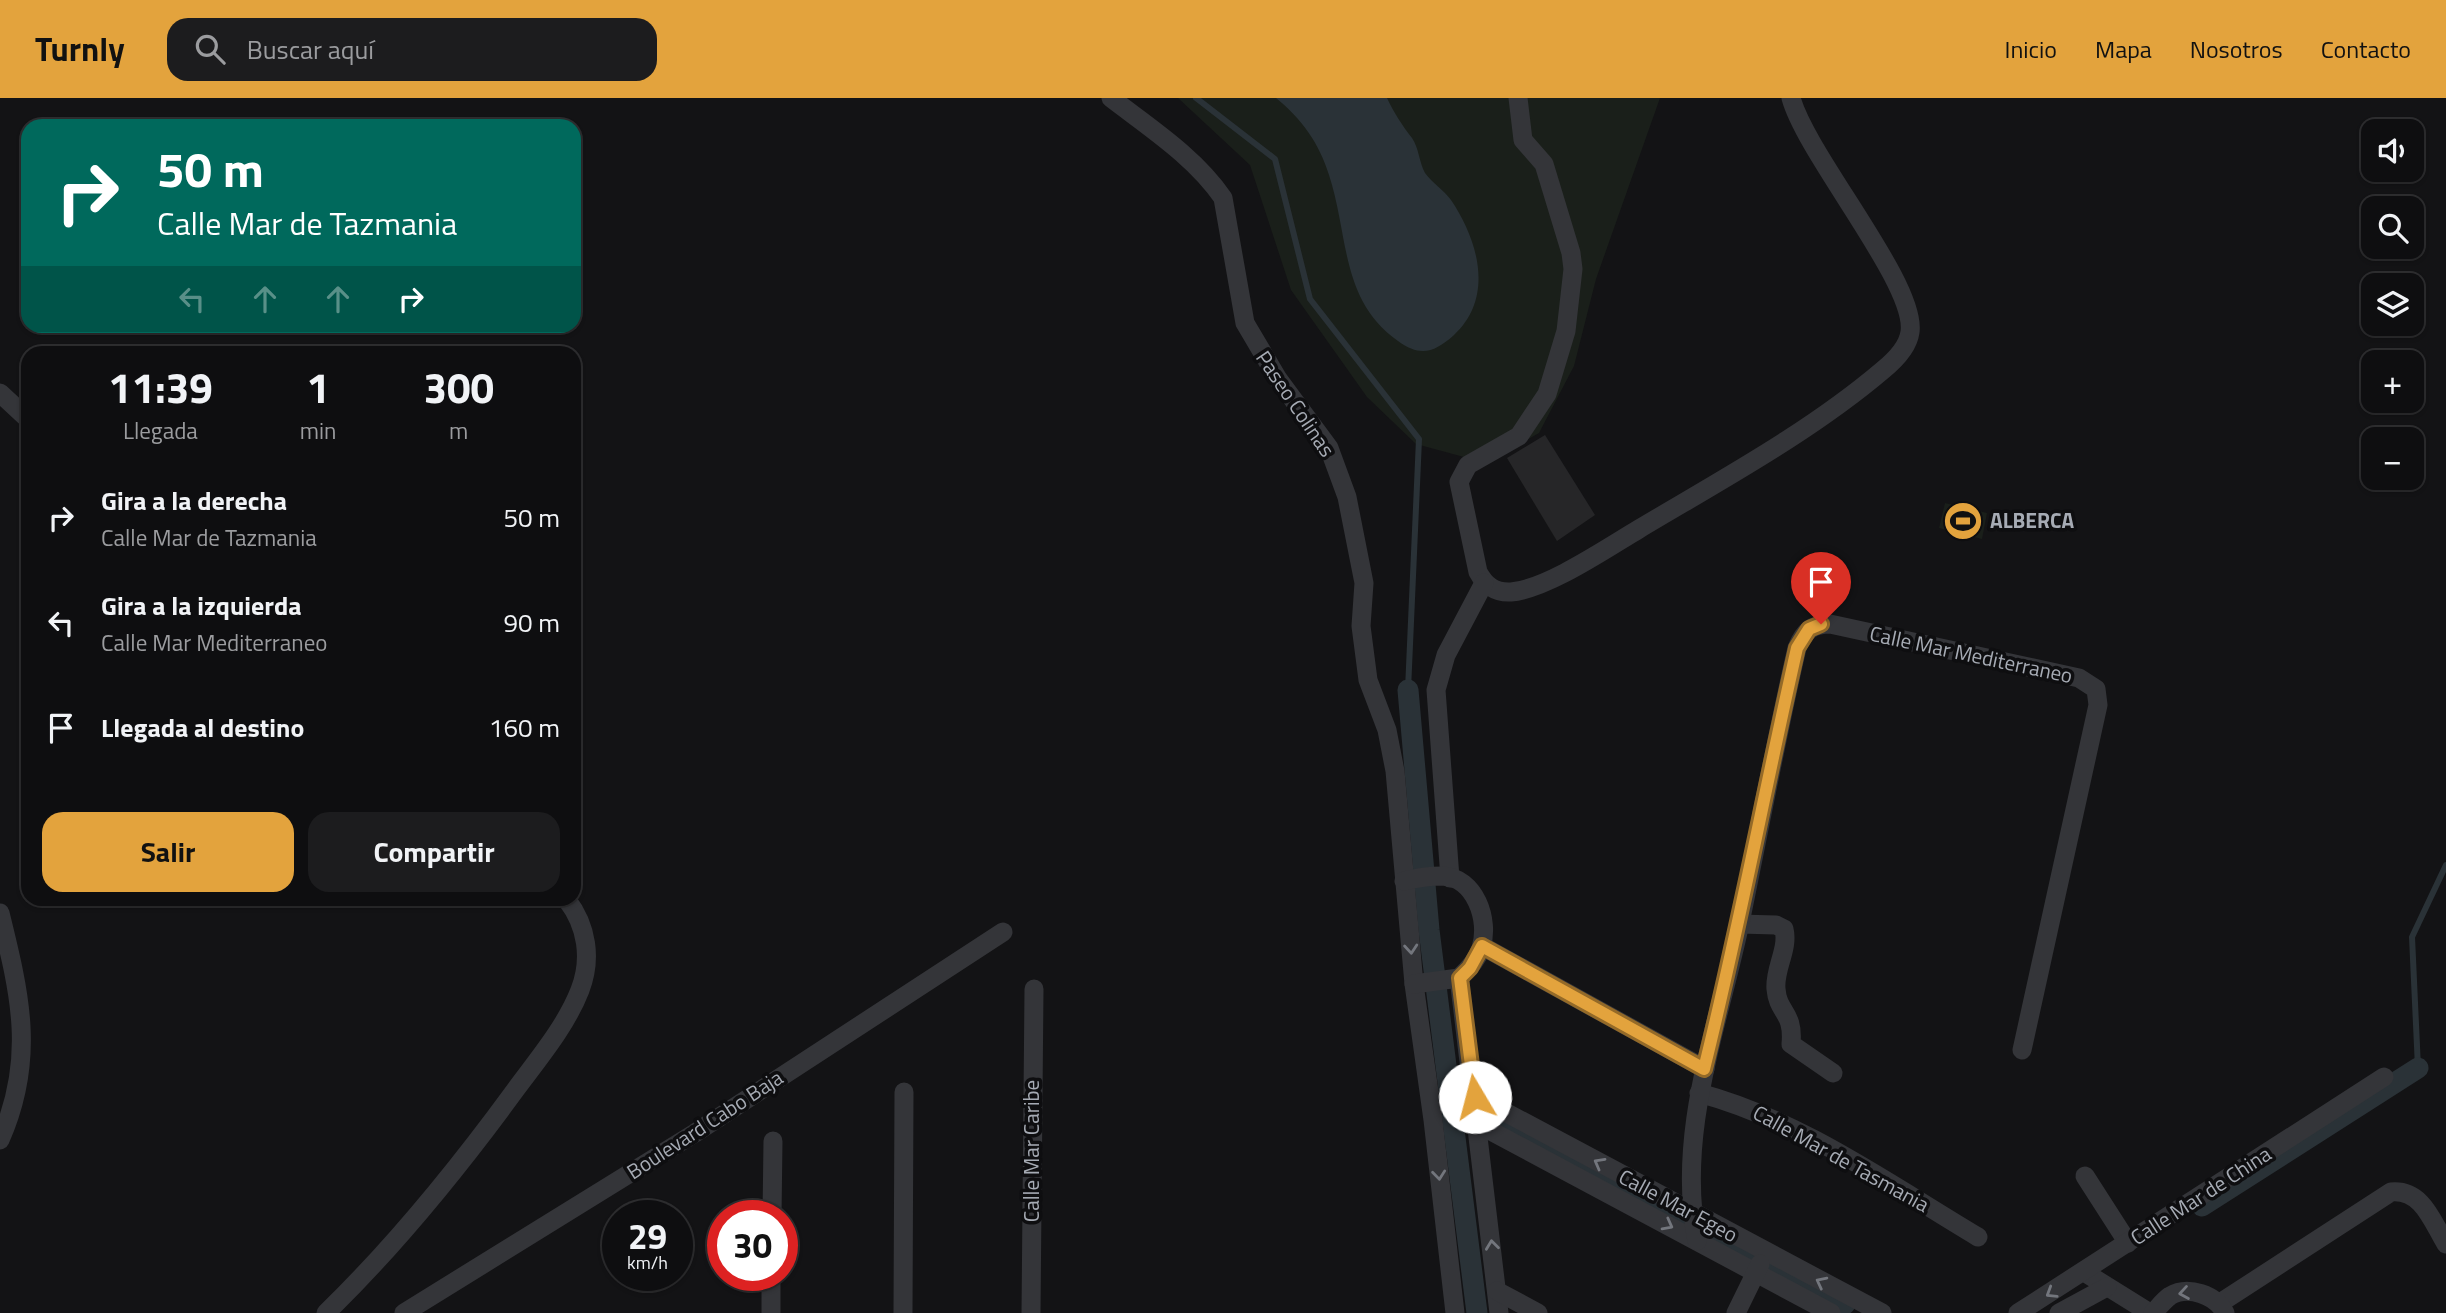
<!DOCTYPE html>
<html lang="es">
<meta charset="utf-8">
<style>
body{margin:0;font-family:"Titillium Web",sans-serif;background:#1c1c1e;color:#f1f3f6;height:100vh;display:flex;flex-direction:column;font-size:26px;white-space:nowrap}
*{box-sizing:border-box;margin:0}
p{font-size:23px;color:#9b9c9f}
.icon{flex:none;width:38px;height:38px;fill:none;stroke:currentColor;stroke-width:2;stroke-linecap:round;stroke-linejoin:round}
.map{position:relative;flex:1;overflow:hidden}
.drawer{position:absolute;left:21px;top:248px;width:560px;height:560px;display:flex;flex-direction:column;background:#0e0e10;border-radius:21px;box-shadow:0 2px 5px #0004,0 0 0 2px #2e2e30}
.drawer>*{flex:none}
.top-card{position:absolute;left:21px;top:21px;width:560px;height:214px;border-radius:21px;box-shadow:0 2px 5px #0004,0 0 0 2px #2e2e30;background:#00695c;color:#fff;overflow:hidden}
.buttons{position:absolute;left:2361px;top:21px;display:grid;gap:14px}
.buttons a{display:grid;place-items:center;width:63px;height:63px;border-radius:14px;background:#0e0e10;box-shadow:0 2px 5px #0004,0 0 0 2px #2e2e30;font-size:35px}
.speed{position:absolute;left:602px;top:1102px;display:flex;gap:14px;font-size:35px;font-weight:700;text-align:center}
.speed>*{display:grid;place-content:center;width:91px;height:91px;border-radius:50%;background:#0e0e10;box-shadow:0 2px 5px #0004,0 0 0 2px #2e2e30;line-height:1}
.speed small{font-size:18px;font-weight:400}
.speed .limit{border:10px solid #d22;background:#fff;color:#111}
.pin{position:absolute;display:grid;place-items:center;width:60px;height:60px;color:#fff;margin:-72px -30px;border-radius:50% 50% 50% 0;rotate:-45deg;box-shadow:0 0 7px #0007}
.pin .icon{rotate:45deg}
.me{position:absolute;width:77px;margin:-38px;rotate:352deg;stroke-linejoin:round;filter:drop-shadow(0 0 5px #0008)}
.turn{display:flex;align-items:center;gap:24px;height:147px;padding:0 21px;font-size:32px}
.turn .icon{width:91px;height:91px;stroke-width:2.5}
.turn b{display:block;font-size:49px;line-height:60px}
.lanes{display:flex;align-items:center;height:66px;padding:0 21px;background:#0003;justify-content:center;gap:35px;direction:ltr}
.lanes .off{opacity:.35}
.eta{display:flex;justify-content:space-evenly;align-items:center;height:119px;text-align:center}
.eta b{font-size:42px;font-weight:700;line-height:49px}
.button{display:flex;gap:14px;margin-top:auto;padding:14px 21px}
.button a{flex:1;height:80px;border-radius:21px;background:#e3a33d;color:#111;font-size:28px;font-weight:700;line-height:80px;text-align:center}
.button a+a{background:#1c1c1e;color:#f1f3f6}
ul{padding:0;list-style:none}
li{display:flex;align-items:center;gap:21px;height:105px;padding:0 21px}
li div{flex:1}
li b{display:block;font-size:26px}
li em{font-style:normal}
header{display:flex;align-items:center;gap:42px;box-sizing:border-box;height:98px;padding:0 35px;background:#e3a33d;color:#111}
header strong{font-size:33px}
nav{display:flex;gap:38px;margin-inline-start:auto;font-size:24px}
.search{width:490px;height:63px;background:#1c1c1e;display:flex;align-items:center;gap:18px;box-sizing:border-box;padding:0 24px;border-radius:21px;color:#9b9c9f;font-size:26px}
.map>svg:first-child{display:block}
</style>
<header>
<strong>Turnly</strong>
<div class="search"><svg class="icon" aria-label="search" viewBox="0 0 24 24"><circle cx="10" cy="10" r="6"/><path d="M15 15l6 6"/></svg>Buscar aquí</div>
<nav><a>Inicio</a><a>Mapa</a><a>Nosotros</a><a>Contacto</a></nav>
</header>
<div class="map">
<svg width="2446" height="1215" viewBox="0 0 2446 1215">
<rect width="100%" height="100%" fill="#131315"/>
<g fill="#1a1f1a">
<polygon points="1178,0 1660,0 1596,181 1574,268 1539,335 1493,361 1464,359 1416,346 1367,299 1291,192 1250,67"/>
<polygon points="1945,405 1987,415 1982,441 1939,430"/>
</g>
<path fill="#2a3237" d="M1276,0h111c7,15 15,27 25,40 7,10 7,24 13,35 7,10 19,17 26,27 27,40 44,97 3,135 -20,18 -34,22 -56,6 -58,-41 -49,-105 -69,-166 -10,-32 -27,-56 -53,-77z"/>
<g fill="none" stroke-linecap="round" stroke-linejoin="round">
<g stroke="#2a3237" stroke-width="6">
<polyline points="1196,0 1275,61 1310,201 1419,341 1408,592"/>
<polyline points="2418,970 2412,839 2446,767"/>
</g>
<g stroke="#2a3237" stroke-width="21">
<polyline points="1408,592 1429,832 1477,1215"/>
<polyline points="1461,1006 1845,1206"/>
<polyline points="2202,1108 2418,970"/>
</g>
</g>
<polygon fill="#262628" points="1545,337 1595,417 1557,443 1507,360"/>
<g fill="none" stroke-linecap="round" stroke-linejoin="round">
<g stroke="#343539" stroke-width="19">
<path d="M1111,0c39,30 84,59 112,100l22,125 33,56 51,69 18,49 17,86 -3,43 7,54 19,50 8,41 19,213 19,136 22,193"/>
<path d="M1518,0l5,42 21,24 27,89 2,16 -7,62 -19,63 -28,42 -51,29 -9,17 19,90c7,13 16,21 33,20 36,-3 96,-44 128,-63 82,-49 171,-97 244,-159 11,-9 25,-23 27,-38 7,-48 -103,-176 -119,-234"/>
<polyline points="0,295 28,321"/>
<polyline points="1450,780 1436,592 1446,557 1484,485"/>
<path d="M1404,783c12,-3 26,-5 38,-5 33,1 48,44 39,72 -4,12 -12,21 -22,30l40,335"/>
<path d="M0,815c20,81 36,146 0,227"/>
<path d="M1739,826l37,1 8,4c5,20 -10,40 -8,60 2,25 18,22 15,55l42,29"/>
<polyline points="1482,848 1705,971"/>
<polyline points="1414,886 1459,880"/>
<path d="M1699,995c101,27 190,91 279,144"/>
<polyline points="1475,998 1882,1215"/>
<polyline points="1478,1026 1831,1215"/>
<polyline points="2085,1078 2128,1145"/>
<polyline points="772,1118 773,1043"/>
<path d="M1697,1143c-21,-109 21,-213 43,-318 19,-92 36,-184 57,-275 7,-17 15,-24 33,-24l249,54 17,11 2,16 -76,345"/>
<polyline points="2084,1174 2150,1215"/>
<polyline points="1497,1193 1538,1215"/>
<path d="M2220,1205l171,-111c31,-3 41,29 55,52"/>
<path d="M326,1215c70,-68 133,-146 190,-224 23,-31 50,-63 64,-99 12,-31 7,-64 -13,-90"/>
<polyline points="404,1215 695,1035 1003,834"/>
<polyline points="771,1215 771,1178"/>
<polyline points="903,1215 904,994"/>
<polyline points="1031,1215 1034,891"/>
<polyline points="1736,1215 1760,1166"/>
<polyline points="2018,1215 2384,979"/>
<polyline points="2059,1215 2107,1189"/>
<path d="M2153,1215c5,-5 11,-13 17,-17 18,-11 46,-1 55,17"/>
</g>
</g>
<defs><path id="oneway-chevron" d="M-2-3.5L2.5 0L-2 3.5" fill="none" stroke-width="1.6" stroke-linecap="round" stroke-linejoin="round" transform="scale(1.75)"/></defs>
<g stroke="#73767d">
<use href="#oneway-chevron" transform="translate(1411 851) rotate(85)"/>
<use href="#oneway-chevron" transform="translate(1599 1065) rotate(-151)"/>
<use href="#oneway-chevron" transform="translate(1439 1077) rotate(84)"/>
<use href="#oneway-chevron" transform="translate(1668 1127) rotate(28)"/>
<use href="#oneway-chevron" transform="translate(1492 1147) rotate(-97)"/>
<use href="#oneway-chevron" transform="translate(1821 1184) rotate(-153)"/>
<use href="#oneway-chevron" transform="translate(2051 1195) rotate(148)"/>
<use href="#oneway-chevron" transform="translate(2184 1195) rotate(171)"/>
</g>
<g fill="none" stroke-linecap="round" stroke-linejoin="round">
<g stroke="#946a28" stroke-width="18">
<path id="route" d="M1475,999l-15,-119 10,-10 12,-22 222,123c35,-140 61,-281 93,-421l12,-19 12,-5"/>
</g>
<use href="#route" stroke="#e3a33d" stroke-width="12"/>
</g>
<defs>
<g id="stadium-disc" transform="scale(2.0125)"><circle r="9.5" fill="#e3a33d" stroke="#0e0e10"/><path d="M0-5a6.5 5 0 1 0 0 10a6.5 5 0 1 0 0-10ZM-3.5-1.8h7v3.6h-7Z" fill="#111"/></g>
</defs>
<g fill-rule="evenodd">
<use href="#stadium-disc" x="1963" y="423"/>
</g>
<g text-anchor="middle" stroke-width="7" stroke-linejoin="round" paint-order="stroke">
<g font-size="21" fill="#a6abb4" stroke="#0e0e10">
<text transform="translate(1295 306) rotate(56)" y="7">Paseo Colinas</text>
<text transform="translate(1971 557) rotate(12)" y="7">Calle Mar Mediterraneo</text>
<text transform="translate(705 1027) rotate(-33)" y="7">Boulevard Cabo Baja</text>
<text transform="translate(1032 1053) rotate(-90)" y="7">Calle Mar Caribe</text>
<text transform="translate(1841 1061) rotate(29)" y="7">Calle Mar de Tasmania</text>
<text transform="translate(2201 1098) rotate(-33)" y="7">Calle Mar de China</text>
<text transform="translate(1678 1108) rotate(28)" y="7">Calle Mar Egeo</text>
</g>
<g font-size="21" font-weight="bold" fill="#a6abb4" stroke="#0e0e10" text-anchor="start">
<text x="1990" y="430">ALBERCA</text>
</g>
</g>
</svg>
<div class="buttons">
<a><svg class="icon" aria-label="sound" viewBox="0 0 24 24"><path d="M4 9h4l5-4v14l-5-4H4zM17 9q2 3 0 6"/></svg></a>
<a><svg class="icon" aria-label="search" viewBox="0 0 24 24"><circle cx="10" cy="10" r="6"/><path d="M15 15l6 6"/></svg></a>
<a><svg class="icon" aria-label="layers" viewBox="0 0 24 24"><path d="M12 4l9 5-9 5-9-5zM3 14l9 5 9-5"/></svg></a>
<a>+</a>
<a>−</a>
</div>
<div class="speed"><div>29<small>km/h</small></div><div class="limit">30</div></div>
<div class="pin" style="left:1821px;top:526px;background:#d93025"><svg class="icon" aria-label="arrive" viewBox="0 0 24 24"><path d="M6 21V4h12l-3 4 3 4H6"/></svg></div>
<svg class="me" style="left:1475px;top:999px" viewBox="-20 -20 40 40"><circle r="19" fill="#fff"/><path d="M0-13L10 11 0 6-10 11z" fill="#e3a33d"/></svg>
<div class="top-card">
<div class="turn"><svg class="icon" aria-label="right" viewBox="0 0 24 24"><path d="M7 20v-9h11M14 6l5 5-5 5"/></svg><div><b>50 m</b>Calle Mar de Tazmania</div></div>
<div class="lanes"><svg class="icon off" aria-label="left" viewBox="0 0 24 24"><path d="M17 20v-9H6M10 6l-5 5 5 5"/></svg><svg class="icon off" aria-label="ahead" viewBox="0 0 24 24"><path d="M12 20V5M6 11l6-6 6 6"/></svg><svg class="icon off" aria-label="ahead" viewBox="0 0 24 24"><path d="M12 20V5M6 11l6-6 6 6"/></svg><svg class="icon" aria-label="right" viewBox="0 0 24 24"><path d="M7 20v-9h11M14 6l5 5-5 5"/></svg></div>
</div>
<section class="drawer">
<div class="eta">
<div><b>11:39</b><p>Llegada</p></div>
<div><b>1</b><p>min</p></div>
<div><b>300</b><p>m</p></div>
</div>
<ul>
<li><svg class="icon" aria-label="right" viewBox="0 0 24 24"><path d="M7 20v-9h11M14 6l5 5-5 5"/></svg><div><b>Gira a la derecha</b><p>Calle Mar de Tazmania</p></div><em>50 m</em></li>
<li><svg class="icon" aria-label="left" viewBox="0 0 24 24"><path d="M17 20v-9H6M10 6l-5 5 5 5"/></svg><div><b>Gira a la izquierda</b><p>Calle Mar Mediterraneo</p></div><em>90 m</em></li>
<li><svg class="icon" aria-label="arrive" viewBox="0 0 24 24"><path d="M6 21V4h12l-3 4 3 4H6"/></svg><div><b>Llegada al destino</b></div><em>160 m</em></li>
</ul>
<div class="button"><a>Salir</a><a>Compartir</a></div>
</section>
</div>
